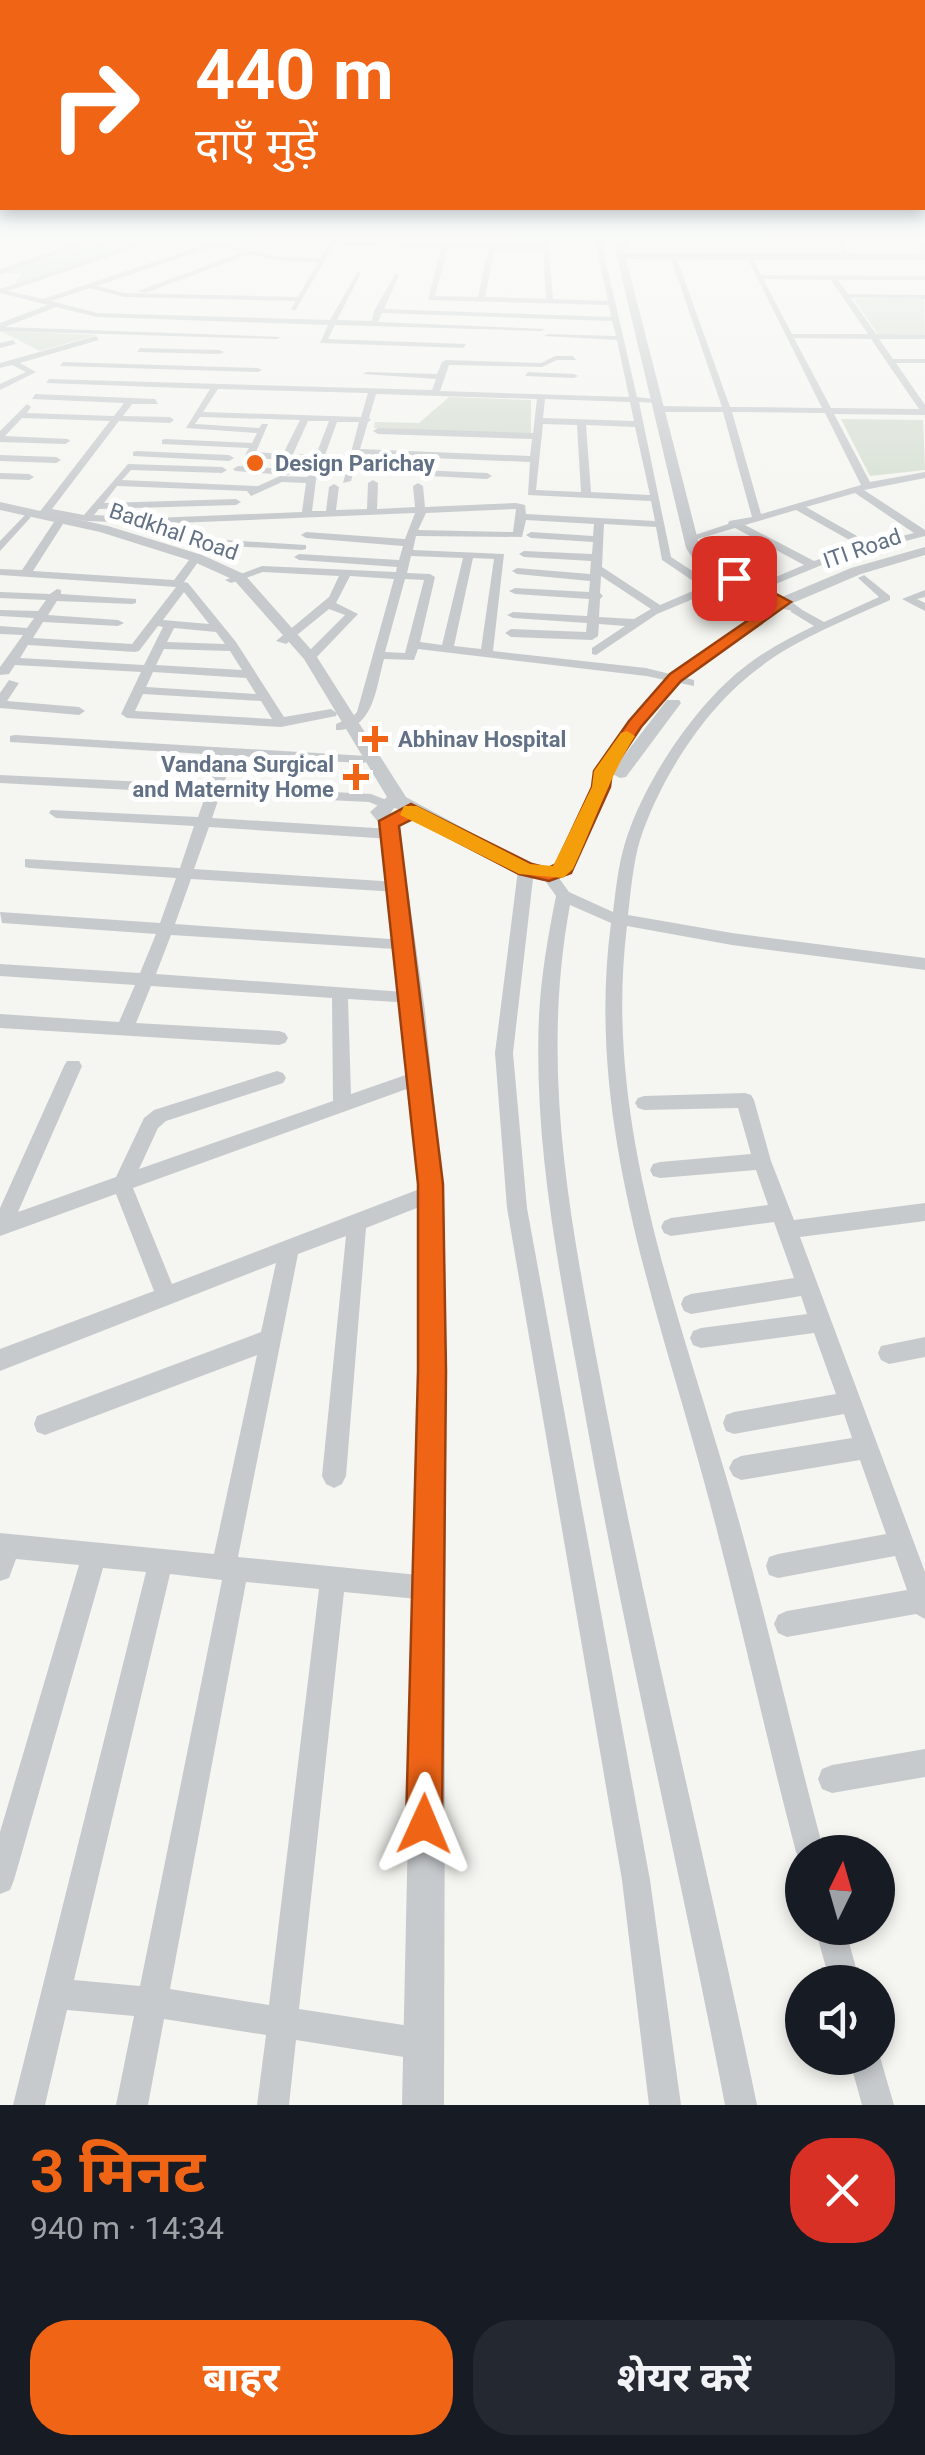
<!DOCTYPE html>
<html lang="hi">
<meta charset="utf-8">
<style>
body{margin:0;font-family:Roboto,"Noto Sans Devanagari",sans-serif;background:#242831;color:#f1f3f6;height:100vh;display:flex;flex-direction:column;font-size:38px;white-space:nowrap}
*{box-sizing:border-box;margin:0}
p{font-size:32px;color:#9ea1a6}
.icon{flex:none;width:55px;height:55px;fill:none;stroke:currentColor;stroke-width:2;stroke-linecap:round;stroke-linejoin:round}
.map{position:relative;height:2105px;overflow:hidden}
.side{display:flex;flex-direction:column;background:#171b24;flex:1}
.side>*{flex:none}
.guide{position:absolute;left:0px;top:0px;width:925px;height:210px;box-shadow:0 5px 15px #0003;background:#f06416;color:#fff;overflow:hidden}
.needle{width:65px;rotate:5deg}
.tools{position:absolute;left:785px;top:1835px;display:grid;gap:20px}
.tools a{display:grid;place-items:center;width:110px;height:110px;border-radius:50%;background:#171b24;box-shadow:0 5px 15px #0003;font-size:50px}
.pin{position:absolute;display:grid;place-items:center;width:85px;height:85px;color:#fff;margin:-42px;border-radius:20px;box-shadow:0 5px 15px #0006}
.me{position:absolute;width:110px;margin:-55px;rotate:1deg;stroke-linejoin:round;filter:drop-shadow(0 0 8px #0008)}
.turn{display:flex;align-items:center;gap:35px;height:210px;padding:0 30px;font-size:45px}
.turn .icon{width:130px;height:130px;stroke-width:2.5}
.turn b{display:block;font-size:70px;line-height:85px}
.round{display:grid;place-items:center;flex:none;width:105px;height:105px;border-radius:40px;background:#242831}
.summary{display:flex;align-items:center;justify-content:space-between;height:170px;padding:0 30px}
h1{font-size:60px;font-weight:700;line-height:75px;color:#f06416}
.primary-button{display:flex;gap:20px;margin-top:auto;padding:20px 30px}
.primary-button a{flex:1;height:115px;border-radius:40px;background:#f06416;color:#fff;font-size:40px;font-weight:700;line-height:115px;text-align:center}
.primary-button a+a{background:#242831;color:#f1f3f6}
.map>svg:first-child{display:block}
</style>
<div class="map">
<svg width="925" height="2105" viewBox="0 0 925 2105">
<rect width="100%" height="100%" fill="#f5f6f1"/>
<g fill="#d5ded2">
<polygon points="118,236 162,236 14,286 21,274 6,272"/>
<polygon points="854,299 924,299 925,336 879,336"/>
<polygon points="0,331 97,335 40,351"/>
<polygon points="449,397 531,400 531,435 374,428 375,422 419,423"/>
<polygon points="841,419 923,420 925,470 870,476"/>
</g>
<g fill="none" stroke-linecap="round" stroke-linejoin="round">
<g fill="#c7cacd" fill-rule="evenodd">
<path d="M161,236h9l-162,55 35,8 164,-55 -30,-8 105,21 38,1 8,-13 -57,-9 59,6 3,-6h6l-3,6 207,5 -1,-11h6l5,63 55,2 -14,-65h6l37,161 25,3 -4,3 -19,-1 32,155 40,26 19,-8h8v4l-19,9 19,13 -10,2 -18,-11 -53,22 -61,41 -4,-1v-6l33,-22 -26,-2 -1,12 -6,4 -81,-3 -6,-4 6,-4 75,3 1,-9 -74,-5 -6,-3 6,-3 74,4 2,-17 -74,-5 -6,-3 6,-3 74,4 1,-11 -73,-7 -5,-3 5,-3 73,6 1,-13 -67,-4 -5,-3 5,-3 68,3 1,-12 -62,-4 -5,-3 5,-3 62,4 1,-12 -68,-4 -4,17 -106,-1 -3,14 91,4 -11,97 153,17 48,12v6l-48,-10 -228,-27 -4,11 -30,-1c-8,28 -10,72 -48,71v-6l16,-7 5,-5 37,-133 -44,-3 -14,27 22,11 -44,46h-8v-6l39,-39 -16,-6 -43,35 -10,-3 53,-44 10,-21 -76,-4 -32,11 -6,-3 37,-14 134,6 1,-5 -98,-7 -5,-3 5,-3 100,6 4,-14 -97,-8 -5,-3 5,-3 99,7 10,-26 -264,11 -2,4 44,10 113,7v4l-4,1 -109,-6 -54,-12 2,-9 -55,-2 -38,-7 -2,4h-8v-4l72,-93 -88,-3 -17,18 63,3 2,2 -5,3 -65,-2v-11l27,-27 4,3 -4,6 87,3 10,-13 -92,-4 3,-5 120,5 3,5h-26l-9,12 47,1 4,3 -4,3 -51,-2 -67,88 32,6 44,-51 94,3 5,3 -5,3 -91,-3 -9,10 136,6 22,-10 27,1 7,-16 -64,-3 -5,-3 4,-7 -87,-4v-4l3,-1 87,4 5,-10 -71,-5 24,-39 -164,-6 3,-4 383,11 4,-11 -73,-5 4,-2 70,2 5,-12 4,-2 95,3 14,-7h18l3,4h-19l-15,7 -93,-2 -9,26 189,6 -12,-57 -73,-4 4,-2 68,2 -4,-15 -230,-8 -4,9 167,7 -4,2 -206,-6 -7,14 138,5 -3,4 -143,-5 8,-18 -231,-8 -41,-10 -51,20 276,10 -4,2 -277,-8v-8l48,-18 -48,-12v-4zM334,245l107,3 -13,52 181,5 2,12 -227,-8 15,-34 -3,-2 -22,38 -2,10 -35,-1 24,-47 -3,-2 -28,49 -233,-7 -46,-12 39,-13 34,9 172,4 -5,8 4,2zM214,246l29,6 -105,39 7,2 105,-39 32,7 36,1 -20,35 -174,-4 -27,-7zM448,248l40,1 -10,48 -43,-1zM495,250l48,1 3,48 -61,-2zM218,389l150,4 -7,24 -158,-5zM376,394l161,5 -4,34 -155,-5 -5,3 5,3 154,5 -2,17 -170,-7 8,-27 3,-2 -2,-2zM545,399l85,3 4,19 -91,-3zM200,417l100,3 -17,34 -27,-2 12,-28h-6l-3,4 -64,-4zM308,421h21l-13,34 -23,-1zM337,422h22l-16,61 8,-2 7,-26 172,7 -2,33 123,6 4,20 -129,-7 -1,-9 -9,-2 -91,4 -2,-21 -5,-3 -5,3 2,21 -38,2 1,-26 -5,-3 -5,3 -1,26 -31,1 3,-23 -5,-3 -5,3 -3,24h-14l4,-31zM543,424l34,1 4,67 -45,-2zM586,425l49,2 15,68 -59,-3zM282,482l24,1 -4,29 -148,6 -60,-3 5,-6 137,-4 5,-3 -5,-3 -132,4 13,-17 130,5 4,5zM516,509l-3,23 -95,-2 8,-17zM604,524l52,3 6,33 40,27 -42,18 -58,-38zM411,556l52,2 -21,87 -22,-3 15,-65 -5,-3 -23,-1zM473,558l21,1 -13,90 -27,-3zM601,576l50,33 -17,10 -35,-2 1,-18 3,-3 -3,-3zM405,579l19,1 -19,73 -20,-1z"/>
<polygon points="624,236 630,236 628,247 625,249 622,247"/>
<polygon points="831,236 837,236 851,258 847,258"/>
<polygon points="908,236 914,236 925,250 925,256"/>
<path d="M746,255h4l11,20 164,1v4h-87l10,14 77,1v4l-74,-1 25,36 49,1v4h-46l14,20h32v4h-29l29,42v10l-91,-1 36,68 55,-10v6l-61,12 61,40v6l-86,22 -83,34 -4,-1v-4l52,-22 -69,-37 -44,13 -5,-3 42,-14 1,-3 23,-4 -29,-105h-62l-4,-3 4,-3 61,1 -51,-148 3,-2 3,2 53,148 92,1zM763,279l68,1 37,54h-76zM794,338l77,1 48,70 -88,-1zM732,412l93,1 36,72 -100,29zM855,493l59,40 -43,11 -65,-37zM796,510l64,36 -46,15 -69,-36z"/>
<polygon points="96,336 99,340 20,363 36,372 0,390 0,384 26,372 12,365 0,368 0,363"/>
<polygon points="13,340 16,344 0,348 0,343"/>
<polygon points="140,348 220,350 224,352 220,354 137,352"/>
<polygon points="63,362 258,368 262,370 258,372 60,366"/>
<polygon points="528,372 574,374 578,376 574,378 525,376"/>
<polygon points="136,451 229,455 234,458 229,461 133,456 133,452"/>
<polygon points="0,455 56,457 61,460 56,463 0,461"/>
<polygon points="238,466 288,469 293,472 288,475 235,471 233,469"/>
<polygon points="395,469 487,473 492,476 487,479 392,474 390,472"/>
<polygon points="0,473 29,474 34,477 29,480 0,479"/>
<polygon points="26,514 31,517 0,551 0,541"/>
<path d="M58,521l5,3 -30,47 141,9 15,-20h8l1,2 -14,20 4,1 48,59 48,75 47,-8 6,4 -1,3 -55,11 -154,-9 -6,-4 20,-42 -126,-7 -6,9 -9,1v-8l23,-32 -23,-1v-8l27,2 7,-10 -34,-2v-6l38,1 8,-11 -46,-2v-6l50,2 7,-5 4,1v4l75,5v4l-4,1 -75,-3 -9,14 70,5 6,3 -6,3 -75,-4 -10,16 99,6 44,-57 -176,-12v-6l22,1 32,-48zM184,592l25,32 -46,-4zM158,626l5,1 -19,38 -124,-7 8,-13 107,7 4,-1zM174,628l42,4 9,12 -58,-2zM164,649l66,2 12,19 -86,-5zM153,672l93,6 10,16 -110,-7zM143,694l118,7 11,18 -137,-8z"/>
<path d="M864,575l26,21v4c-46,21 -95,39 -135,71 -51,39 -95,108 -115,169 -7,24 -9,50 -12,75l104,18 193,25v12l-193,-25 -105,-19c-24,193 48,375 101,557 36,122 63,246 96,369h-22v11l-6,-11c-32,-122 -58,-245 -91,-367 -50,-185 -120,-367 -94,-562l-41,-18c-32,174 4,333 36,503 45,234 103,464 151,697h-32c-44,-231 -99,-459 -140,-691 -23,-131 -52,-264 -46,-398 2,-40 9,-80 17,-120l-15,-21 3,-4h10l15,21 44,20c3,-23 5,-46 12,-69 18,-60 71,-140 122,-178 21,-16 44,-28 67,-39l-23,-14v-4h8l25,14 55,-25 -21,-19z"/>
<polygon points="925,590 925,597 917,599 925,603 925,611 902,599"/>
<polygon points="9,680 19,683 7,701 79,707 85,711 79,715 0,708 0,693"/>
<path d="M15,735l352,21v6l-5,1 -129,-7 -10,30 148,8 18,7v6l-5,1 -15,-6 -149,-7 -8,23 179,11 7,5 -7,5 -182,-12 -15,42 203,13 8,5 -8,5 -206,-13 -16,45 230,16 8,6 -2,4 -240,-15 -15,39 262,19 2,4 -8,6 -64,-4 3,95 69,-24 6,2 3,5 -3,5 -293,106 39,96 258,-99 7,3 3,6 -3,6 -71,28 -20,248 -4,8 -8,4 -8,-4 -4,-8 24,-240 -48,18 -60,303 190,19 9,3 3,9 -3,9 -9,3 -84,-8 -45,417 124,19 11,5 5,11 -5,11 -11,5 -127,-20 -7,65h-32l9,-70 -102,-16 -16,86h-32l18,-89 -67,-6 -22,95h-32l133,-533 -43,-4 -89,312 -4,10 -10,4v-62l79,-267 -63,-6 -7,19 -9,3v-48l214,21 43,-199 -212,80 -8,-3 -3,-8 3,-8 224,-84 15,-69 -276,108v-22l154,-58 -38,-97 -116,42v-28l64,-142 3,-5h12l3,5 -64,146 98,-35 28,-59 10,-8 123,-39 6,2 3,5 -3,5 -117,38 -8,7 -19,41 194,-68 -1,-103 -181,-12 -15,37 143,8 6,2 3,5 -3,5 -6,2 -279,-17v-14l119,8 16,-37 -135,-9v-12l140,9 16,-39 -154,-11 -2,-11 160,11 16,-45 -146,-10 -5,-1v-8l155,9 14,-42 -138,-8 -7,-5 2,-3 147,7 8,-23 -206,-11v-8l209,10 11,-30 -210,-13v-6zM170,1574l52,6 -82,406 -66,-6zM246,1582l73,7 -50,416 -99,-16z"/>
<polygon points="526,865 534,870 513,1053 527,1208 650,1880 681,2105 649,2105 622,1880 507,1208 495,1053 518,870"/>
<polygon points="745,1093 751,1095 754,1100 771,1161 794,1220 925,1203 925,1221 800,1237 925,1572 925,1619 916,1614 787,1637 778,1633 774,1624 778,1615 787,1611 907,1590 895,1556 778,1578 769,1575 766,1566 769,1557 778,1554 886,1534 860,1460 741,1480 733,1476 729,1468 733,1460 741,1456 852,1438 844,1414 734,1434 726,1431 723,1423 726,1415 734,1412 836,1394 814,1333 701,1348 693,1345 690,1338 693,1331 701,1328 807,1314 801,1296 691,1314 684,1311 681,1304 684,1297 691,1294 794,1278 774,1222 671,1236 664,1233 661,1227 664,1221 671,1218 768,1205 756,1170 660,1178 653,1176 650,1170 653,1164 660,1162 751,1154 738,1108 644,1110 638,1108 635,1103 638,1098 644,1096"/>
<polygon points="925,1337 925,1357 889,1364 881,1360 878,1353 881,1346"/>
<polygon points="925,1749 925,1777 832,1793 822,1789 818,1779 822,1769 832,1765"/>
<polygon points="815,1928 845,1928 860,1982 830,1982"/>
<polygon points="878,2050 894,2105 862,2105 849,2058 878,2058"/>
</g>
<g fill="#c7cacd" fill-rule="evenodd">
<polygon points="97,236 108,236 0,275 0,269"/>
<path d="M612,236h8l5,17 300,1v6l-299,-1 74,289 5,8 77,41 69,-29 74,-21v8l-64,19 -68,29 8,6 -2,3 -16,-3 -101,71 -41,47 -29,44 55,-71h12l2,3 -55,74 -6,1 -9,-5 -1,14 -39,87 -22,8 -30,-7 -104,-55 -16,6 26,185 17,173 4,187 -2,734h-42l16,-734v-187l-15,-173 -23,-187 -10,-12 17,-15 -83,-138 -70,-79 -42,-19 -92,-29 -100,-22v-8l108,24 94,29 42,19 71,80 91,143 125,68 17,3 8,-3 36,-78 2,-16 35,-51 41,-46 102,-71 -77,-41 -9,-14zM394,808l8,2 -2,4h-10z"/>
</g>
</g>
<linearGradient id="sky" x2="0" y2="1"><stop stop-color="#99bddf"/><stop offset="0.45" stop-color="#fafbf9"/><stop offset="1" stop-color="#fafbf9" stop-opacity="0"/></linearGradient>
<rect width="925" height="530" fill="url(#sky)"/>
<polygon fill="#f06416" stroke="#9c410e" stroke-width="2.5" points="728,574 739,574 791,602 681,681 641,727 612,771 610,787 571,873 549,881 519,874 413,819 399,826 443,1184 446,1371 442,1824 437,1837 424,1842 411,1837 406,1824 418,1371 418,1184 379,821 411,804 532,864 548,868 556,864 592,787 594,771 629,721 670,674 773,603 728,581"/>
<path fill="#f59e0b" d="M627,731l8,5c-26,41 -41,88 -62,133l-10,9 -44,-4 -119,-59 4,-9h13l113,58 23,2 39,-79 2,-16 27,-38z"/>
<g fill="#f06416" stroke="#fff" stroke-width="4">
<circle cx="255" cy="463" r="10"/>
<path d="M370 724h10v10h10v10h-10v10h-10v-10h-10v-10h10z"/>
<path d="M351 762h10v10h10v10h-10v10h-10v-10h-10v-10h10z"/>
</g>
<g text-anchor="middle" stroke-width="10" stroke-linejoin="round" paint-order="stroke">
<g font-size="22" font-weight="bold" fill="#627185" stroke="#fff" text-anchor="start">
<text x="275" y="471">Design Parichay</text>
<text x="398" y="747">Abhinav Hospital</text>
<text x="334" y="772" text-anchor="end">Vandana Surgical<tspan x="334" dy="25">and Maternity Home</tspan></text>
</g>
<g font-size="22" fill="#627185" stroke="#fff">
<text transform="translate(174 531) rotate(19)" y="8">Badkhal Road</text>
<text transform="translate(862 548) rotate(-19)" y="8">ITI Road</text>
</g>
</g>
</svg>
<div class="tools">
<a><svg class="needle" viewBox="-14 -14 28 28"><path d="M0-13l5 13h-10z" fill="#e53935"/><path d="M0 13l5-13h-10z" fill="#9ea1a6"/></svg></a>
<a><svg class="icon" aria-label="sound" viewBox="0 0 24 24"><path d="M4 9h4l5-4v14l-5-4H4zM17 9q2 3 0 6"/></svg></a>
</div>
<div class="pin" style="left:734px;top:578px;background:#d93025"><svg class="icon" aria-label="arrive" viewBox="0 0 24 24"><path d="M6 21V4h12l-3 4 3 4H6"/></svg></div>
<svg class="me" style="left:424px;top:1824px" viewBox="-20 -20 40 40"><path d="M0-17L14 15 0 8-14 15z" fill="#f06416" stroke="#fff" stroke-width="4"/></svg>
<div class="guide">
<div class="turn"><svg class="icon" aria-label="right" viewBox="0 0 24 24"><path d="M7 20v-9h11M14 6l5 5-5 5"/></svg><div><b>440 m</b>दाएँ मुड़ें</div></div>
</div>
</div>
<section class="side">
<div class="summary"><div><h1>3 मिनट</h1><p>940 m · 14:34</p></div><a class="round" style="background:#d93025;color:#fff"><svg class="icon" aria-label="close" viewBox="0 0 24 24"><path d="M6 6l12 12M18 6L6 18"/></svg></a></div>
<div class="primary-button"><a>बाहर</a><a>शेयर करें</a></div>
</section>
